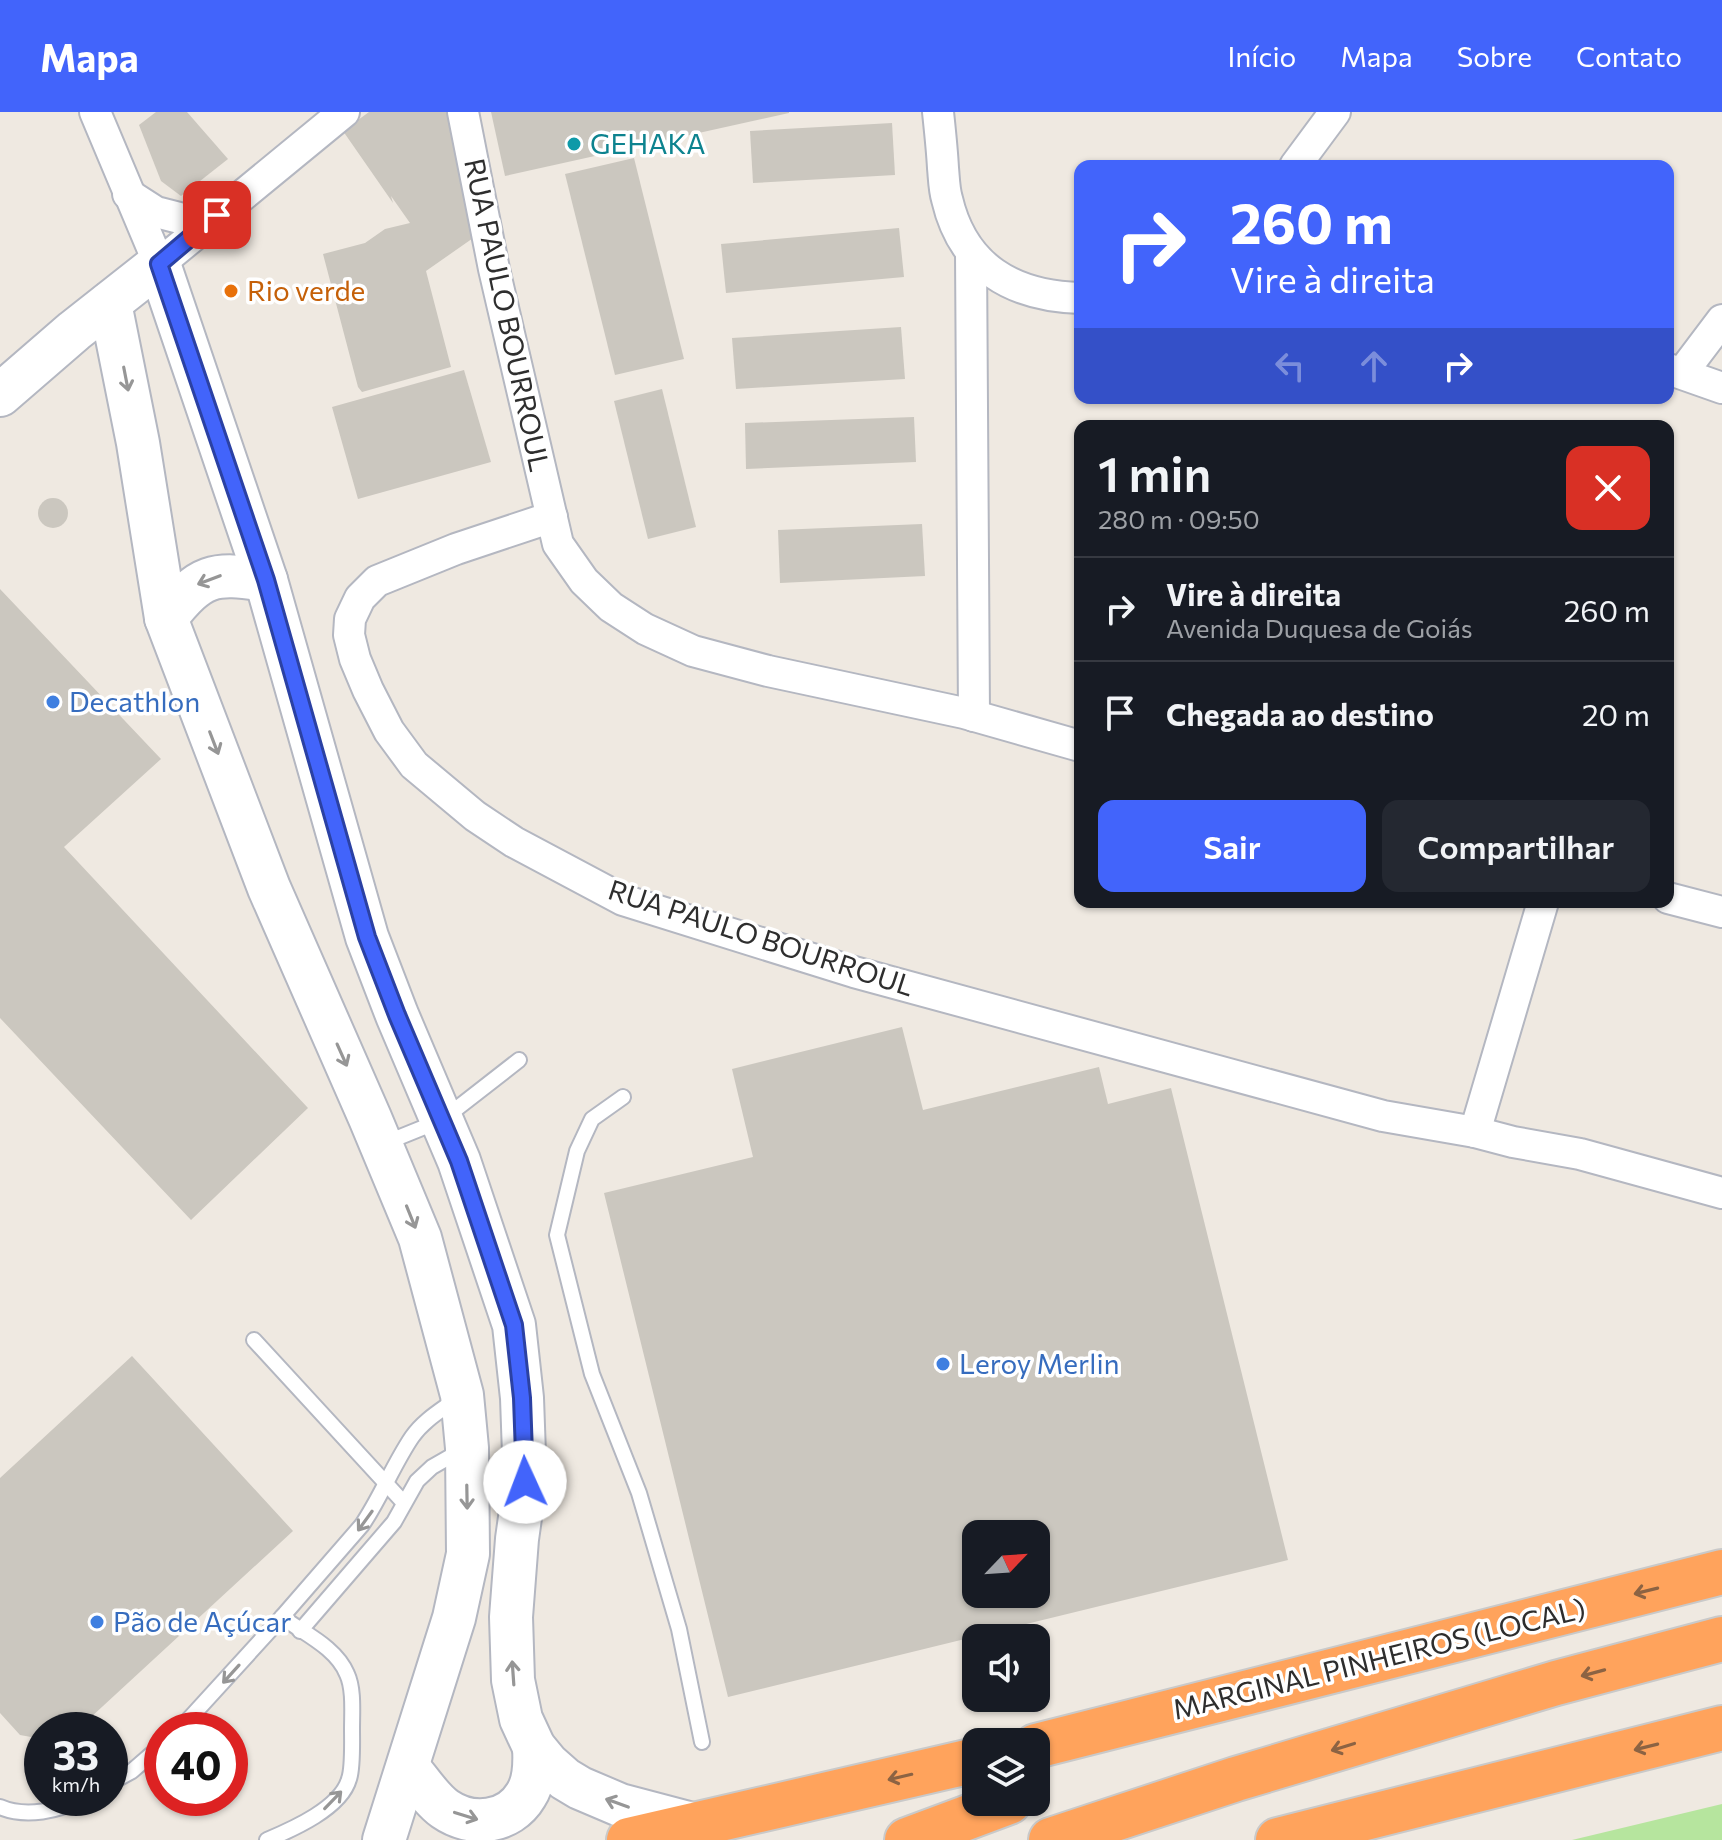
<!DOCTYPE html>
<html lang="pt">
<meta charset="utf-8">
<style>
body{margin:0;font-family:Commissioner,sans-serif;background:#242831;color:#f1f3f6;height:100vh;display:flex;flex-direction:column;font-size:30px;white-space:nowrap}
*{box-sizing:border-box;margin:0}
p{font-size:26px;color:#9ea1a6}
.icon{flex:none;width:44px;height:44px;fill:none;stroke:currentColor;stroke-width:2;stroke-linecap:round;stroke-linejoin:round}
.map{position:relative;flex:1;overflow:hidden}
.side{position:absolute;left:1074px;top:308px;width:600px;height:488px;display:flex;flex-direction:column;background:#171b24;border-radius:16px;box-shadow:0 2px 6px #0004}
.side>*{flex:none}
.guide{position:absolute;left:1074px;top:48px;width:600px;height:244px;border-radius:16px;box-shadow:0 2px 6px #0004;background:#4264fb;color:#fff;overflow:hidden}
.needle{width:52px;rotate:65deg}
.controls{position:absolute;left:962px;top:1408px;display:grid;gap:16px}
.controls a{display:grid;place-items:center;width:88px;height:88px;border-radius:16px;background:#171b24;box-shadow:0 2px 6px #0004;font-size:40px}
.speed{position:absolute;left:24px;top:1600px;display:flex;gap:16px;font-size:40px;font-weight:700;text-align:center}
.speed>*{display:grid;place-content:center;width:104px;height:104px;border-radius:50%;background:#171b24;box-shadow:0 2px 6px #0004;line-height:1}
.speed small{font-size:20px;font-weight:400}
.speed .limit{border:12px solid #d22;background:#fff;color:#111}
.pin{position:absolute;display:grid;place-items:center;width:68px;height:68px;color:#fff;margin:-34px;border-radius:16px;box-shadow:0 4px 12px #0006}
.me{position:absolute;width:88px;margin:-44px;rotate:358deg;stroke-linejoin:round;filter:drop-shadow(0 0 6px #0008)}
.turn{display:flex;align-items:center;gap:28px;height:168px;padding:0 24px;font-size:36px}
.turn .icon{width:104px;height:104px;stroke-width:2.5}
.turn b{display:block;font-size:56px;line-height:68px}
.lanes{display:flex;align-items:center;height:76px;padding:0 24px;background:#0003;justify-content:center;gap:40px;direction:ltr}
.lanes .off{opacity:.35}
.round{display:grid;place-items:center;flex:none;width:84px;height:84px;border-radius:16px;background:#242831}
.summary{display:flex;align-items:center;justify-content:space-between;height:136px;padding:0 24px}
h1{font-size:48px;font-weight:600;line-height:60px}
.primary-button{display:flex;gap:16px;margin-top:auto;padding:16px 24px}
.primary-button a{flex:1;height:92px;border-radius:16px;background:#4264fb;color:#fff;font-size:32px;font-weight:600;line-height:92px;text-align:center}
.primary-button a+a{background:#242831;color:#f1f3f6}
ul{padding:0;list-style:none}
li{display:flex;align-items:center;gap:24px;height:104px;padding:0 24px;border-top:2px solid #363941}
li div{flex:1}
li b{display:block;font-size:30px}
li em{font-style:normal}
header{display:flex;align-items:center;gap:48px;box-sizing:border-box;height:112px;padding:0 40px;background:#4264fb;color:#fff}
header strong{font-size:38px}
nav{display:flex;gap:44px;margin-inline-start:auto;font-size:28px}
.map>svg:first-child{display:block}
</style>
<header>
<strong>Mapa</strong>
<nav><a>Início</a><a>Mapa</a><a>Sobre</a><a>Contato</a></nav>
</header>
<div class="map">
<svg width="1722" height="1728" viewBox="0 0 1722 1728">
<rect width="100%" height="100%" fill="#efe9e1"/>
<polygon fill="#b6e59e" points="1722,1692 1722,1728 1572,1728"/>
<g fill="#cbc7bf" fill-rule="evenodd">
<polygon points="156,0 187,0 228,47 181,84 161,69 139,13"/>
<polygon points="369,0 462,0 461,62 459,58 476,124 426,159 451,255 362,280 358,275 323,142 365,131 385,117 410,111 391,84 393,91 343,19"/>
<polygon points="491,0 789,0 789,1 505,64"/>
<polygon points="892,11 895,63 753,71 750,19"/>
<polygon points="634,46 684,247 615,263 565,62"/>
<polygon points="899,116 904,165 726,181 721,132"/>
<polygon points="901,215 905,267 736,277 732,226"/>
<polygon points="464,258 491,350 358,387 332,295"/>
<polygon points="662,277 696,415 648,427 614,289"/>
<polygon points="914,305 916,350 746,357 745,311"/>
<circle cx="53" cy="401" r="15"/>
<polygon points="922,412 925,464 780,471 778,418"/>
<polygon points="0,477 161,647 64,735 308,996 191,1108 0,906"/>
<path d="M902,915l21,83 176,-43 9,37 63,-16 117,472 -560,137 -124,-504 149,-36 -21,-88zM976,1422h60v60h-60z"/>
<polygon points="132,1244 293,1419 77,1618 42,1618 42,1627 20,1623 0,1601 0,1366"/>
</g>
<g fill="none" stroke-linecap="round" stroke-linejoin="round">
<g stroke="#b4b7c1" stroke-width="18">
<g id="lane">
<polyline points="623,985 592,1007 577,1039 557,1123 592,1262 639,1381 679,1517 702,1630"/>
<polyline points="385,1031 442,1008 519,948"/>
<polyline points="254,1228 404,1391"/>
<polyline points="300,1519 394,1410 417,1369 432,1355 460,1339"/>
<path d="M179,1618l103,-113 80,-92c19,-28 31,-60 50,-88 11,-16 28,-26 43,-37"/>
<polyline points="110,1671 132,1659 162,1633"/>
<path d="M0,1695c25,11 60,4 83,-9"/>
<path d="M267,1728c26,-11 74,-32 82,-61 4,-11 3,-38 3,-50 0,-17 2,-40 -5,-55 -11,-27 -44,-41 -65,-57"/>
</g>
</g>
<g stroke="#b4b7c1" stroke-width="34">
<g id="street">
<polyline points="95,0 159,152 344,0"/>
<polyline points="463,0 494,157 558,432 584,469 611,495 645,517 693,539 768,559 964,601 1080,634"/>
<path d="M938,0c2,19 4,37 5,56 1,10 1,21 4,31 16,69 66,97 133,99"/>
<polyline points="1295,54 1335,0"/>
<polyline points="128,82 156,100 191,109 217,103"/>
<polyline points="971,141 974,604"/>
<polyline points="1668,257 1722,276"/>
<polyline points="1682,261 1722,208"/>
<polyline points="552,405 456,437 377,469 360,486 350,507 349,523 355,547 368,578 389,619 414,653 475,704 514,730 623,788 854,860 1383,1004 1475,1020 1513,1030 1580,1042 1722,1081"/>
<polyline points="1668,786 1722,800"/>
<polyline points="1475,1020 1543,790"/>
</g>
</g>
<g stroke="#b4b7c1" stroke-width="46">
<g id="secondary">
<polyline points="110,191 138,331 166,506 269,776 370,1006 420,1126 462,1283 467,1336 468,1442 454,1506 384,1728"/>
<polyline points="0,283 74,219 159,152 266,468 367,825 397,903 459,1049 514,1213 522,1286 525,1370 517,1427 511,1505 513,1568 521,1607 534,1635 548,1652 565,1667 580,1676 620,1693 692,1712"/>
<path d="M166,506c35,-44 46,-46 100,-38"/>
<path d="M408,1655c11,13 23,32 37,42 26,18 64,15 81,-14 9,-14 9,-31 8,-48"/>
</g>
</g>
<g stroke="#c9c9c9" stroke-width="48">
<g id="highway">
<polyline points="1036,1634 1722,1460"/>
<polyline points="629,1728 976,1648"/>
<polyline points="907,1728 1009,1690"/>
<polyline points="1051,1728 1236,1667 1556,1571 1722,1527"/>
<polyline points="1278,1728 1722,1616"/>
</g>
</g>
<use href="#lane" stroke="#fff" stroke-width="14"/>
<use href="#street" stroke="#fff" stroke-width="30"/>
<use href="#secondary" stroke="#fff" stroke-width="42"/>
<use href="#highway" stroke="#ffa35c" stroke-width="44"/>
</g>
<defs><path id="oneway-shaft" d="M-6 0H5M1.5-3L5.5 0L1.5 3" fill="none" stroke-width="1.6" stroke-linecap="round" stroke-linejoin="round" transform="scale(2)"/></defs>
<g stroke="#969696">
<use href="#oneway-shaft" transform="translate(126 267) rotate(79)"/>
<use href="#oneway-shaft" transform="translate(209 468) rotate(159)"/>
<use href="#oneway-shaft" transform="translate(214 631) rotate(69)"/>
<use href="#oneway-shaft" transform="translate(342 943) rotate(66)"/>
<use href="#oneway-shaft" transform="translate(411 1105) rotate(68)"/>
<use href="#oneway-shaft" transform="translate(467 1385) rotate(89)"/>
<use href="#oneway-shaft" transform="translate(365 1409) rotate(126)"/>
<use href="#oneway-shaft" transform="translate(513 1561) rotate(-94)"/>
<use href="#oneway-shaft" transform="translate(231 1562) rotate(132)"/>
<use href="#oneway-shaft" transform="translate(333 1688) rotate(-46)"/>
<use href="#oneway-shaft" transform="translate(617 1691) rotate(-160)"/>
<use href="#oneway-shaft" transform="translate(466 1704) rotate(17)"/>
</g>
<g stroke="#8c6343">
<use href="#oneway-shaft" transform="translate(1646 1479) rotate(166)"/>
<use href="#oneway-shaft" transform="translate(1593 1561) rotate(165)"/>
<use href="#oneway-shaft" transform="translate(1343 1635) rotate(163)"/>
<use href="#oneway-shaft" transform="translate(1646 1635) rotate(166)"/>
<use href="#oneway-shaft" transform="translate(900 1665) rotate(167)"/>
</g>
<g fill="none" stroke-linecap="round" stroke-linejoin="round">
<g stroke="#2b41a3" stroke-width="20">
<polyline id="route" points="217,103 159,152 266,468 367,825 397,903 459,1049 514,1213 522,1286 525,1370"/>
</g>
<use href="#route" stroke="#4264fb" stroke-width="14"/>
</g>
<circle fill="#0f9aa8" stroke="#fff" stroke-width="3" cx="574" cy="32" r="8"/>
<circle fill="#e8710a" stroke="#fff" stroke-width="3" cx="231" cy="179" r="8"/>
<g fill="#3f7fe0" stroke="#fff" stroke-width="3">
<circle cx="53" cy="590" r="8"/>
<circle cx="943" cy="1252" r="8"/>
<circle cx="97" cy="1510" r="8"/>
</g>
<g text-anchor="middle" stroke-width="7" stroke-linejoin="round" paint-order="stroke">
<g font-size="28" fill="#0d838f" stroke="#fff" text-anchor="start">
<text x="590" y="42">GEHAKA</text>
</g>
<g font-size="28" fill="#c56008" stroke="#fff" text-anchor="start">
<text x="247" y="189">Rio verde</text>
</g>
<g font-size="28" fill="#2e2e2e" stroke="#fff">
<text transform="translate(507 203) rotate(78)" y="10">RUA PAULO BOURROUL</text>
<text transform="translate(761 826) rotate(18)" y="10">RUA PAULO BOURROUL</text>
<text transform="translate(1379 1547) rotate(-14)" y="10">MARGINAL PINHEIROS (LOCAL)</text>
</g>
<g font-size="28" fill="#366cbe" stroke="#fff" text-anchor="start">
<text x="69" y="600">Decathlon</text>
<text x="959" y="1262">Leroy Merlin</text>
<text x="113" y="1520">Pão de Açúcar</text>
</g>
</g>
</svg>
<div class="controls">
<a><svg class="needle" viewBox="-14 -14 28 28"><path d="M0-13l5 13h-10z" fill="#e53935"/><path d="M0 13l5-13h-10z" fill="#9ea1a6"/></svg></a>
<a><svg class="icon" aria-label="sound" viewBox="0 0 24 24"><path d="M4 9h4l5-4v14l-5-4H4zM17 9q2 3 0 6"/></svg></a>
<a><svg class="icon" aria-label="layers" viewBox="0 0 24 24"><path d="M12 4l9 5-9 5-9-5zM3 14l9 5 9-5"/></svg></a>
</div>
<div class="speed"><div>33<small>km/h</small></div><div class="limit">40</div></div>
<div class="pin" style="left:217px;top:103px;background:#d93025"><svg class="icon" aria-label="arrive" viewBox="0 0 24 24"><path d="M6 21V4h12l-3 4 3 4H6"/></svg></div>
<svg class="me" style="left:525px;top:1370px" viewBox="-20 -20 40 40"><circle r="19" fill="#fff"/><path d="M0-13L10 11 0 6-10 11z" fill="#4264fb"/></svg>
<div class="guide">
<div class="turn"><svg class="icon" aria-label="right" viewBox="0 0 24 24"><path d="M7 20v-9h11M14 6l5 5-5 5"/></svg><div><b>260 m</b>Vire à direita</div></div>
<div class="lanes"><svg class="icon off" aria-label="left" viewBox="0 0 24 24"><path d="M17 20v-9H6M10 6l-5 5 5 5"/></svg><svg class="icon off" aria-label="ahead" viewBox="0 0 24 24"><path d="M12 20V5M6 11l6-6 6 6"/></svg><svg class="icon" aria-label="right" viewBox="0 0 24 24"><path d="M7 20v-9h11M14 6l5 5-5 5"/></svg></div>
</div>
<section class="side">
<div class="summary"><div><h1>1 min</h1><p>280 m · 09:50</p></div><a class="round" style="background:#d93025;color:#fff"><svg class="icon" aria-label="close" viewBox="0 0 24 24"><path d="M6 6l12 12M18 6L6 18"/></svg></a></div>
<ul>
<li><svg class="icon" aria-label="right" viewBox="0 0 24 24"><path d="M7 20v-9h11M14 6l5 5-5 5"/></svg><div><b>Vire à direita</b><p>Avenida Duquesa de Goiás</p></div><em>260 m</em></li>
<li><svg class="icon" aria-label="arrive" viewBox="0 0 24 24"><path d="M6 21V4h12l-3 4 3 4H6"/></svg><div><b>Chegada ao destino</b></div><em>20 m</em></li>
</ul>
<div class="primary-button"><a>Sair</a><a>Compartilhar</a></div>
</section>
</div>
